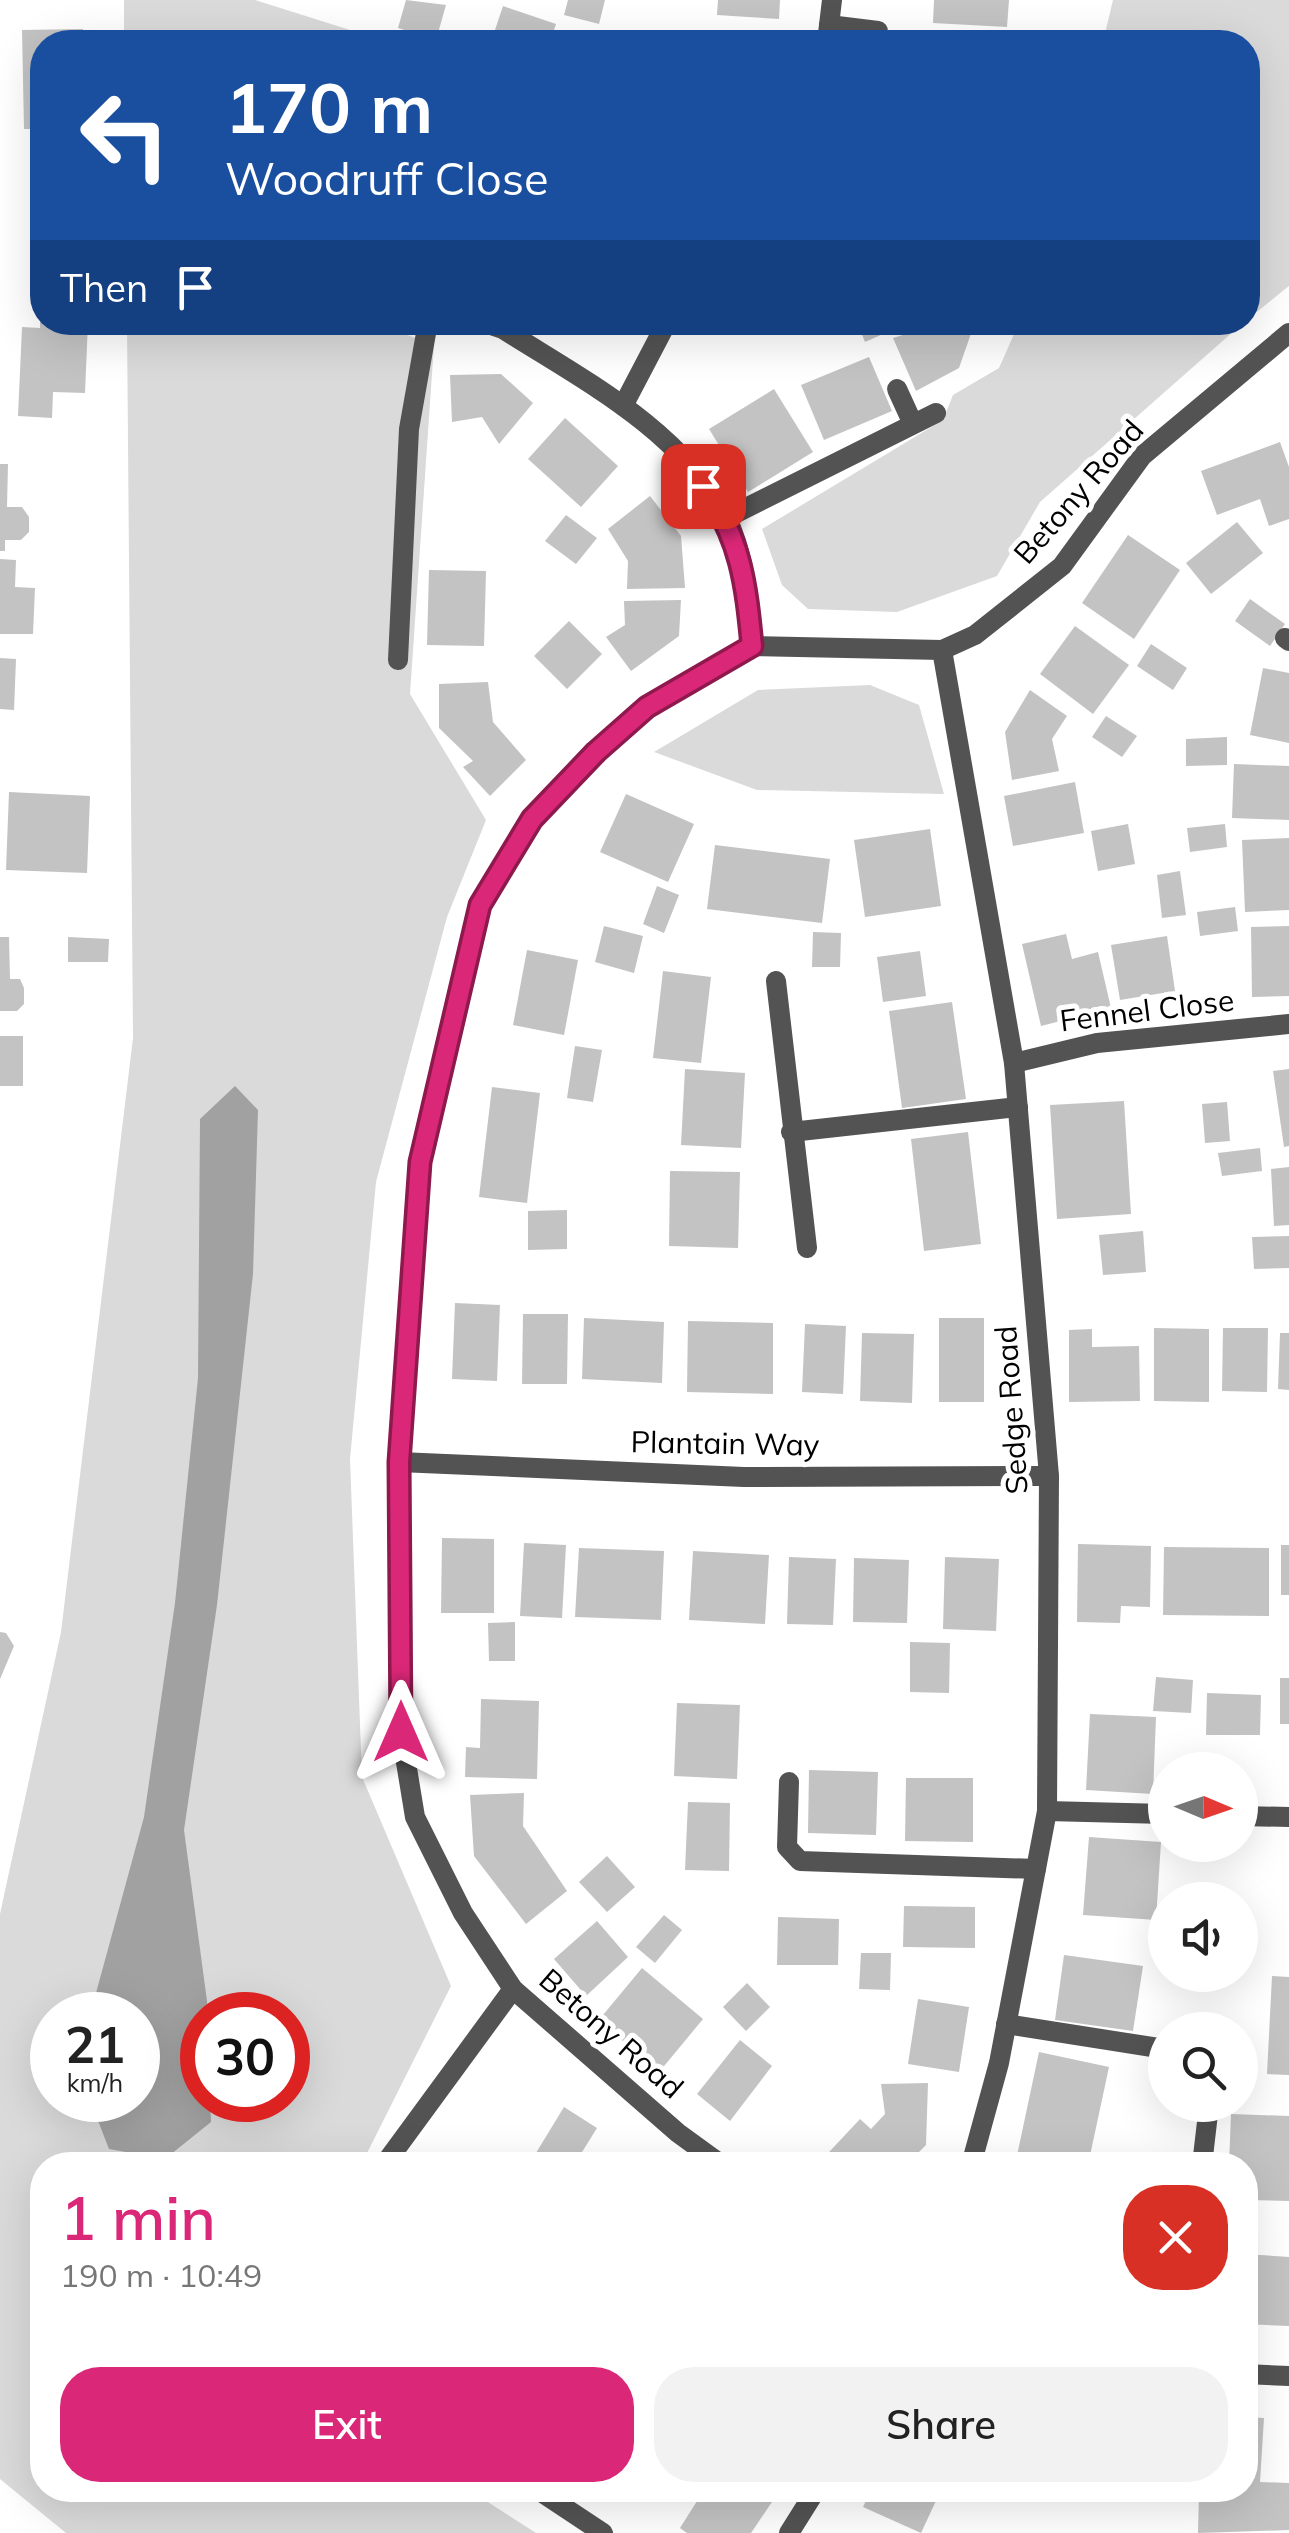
<!DOCTYPE html>
<meta charset="utf-8">
<style>
body{margin:0;font-family:Mulish,sans-serif;background:#f2f2f2;color:#222;height:100vh;display:flex;flex-direction:column;font-size:38px;white-space:nowrap}
*{box-sizing:border-box;margin:0}
p{font-size:32px;color:#767676}
.icon{flex:none;width:55px;height:55px;fill:none;stroke:currentColor;stroke-width:2;stroke-linecap:round;stroke-linejoin:round}
.map{position:relative;flex:1;overflow:hidden}
.side{position:absolute;left:30px;top:2152px;width:1228px;height:350px;display:flex;flex-direction:column;background:#fff;border-radius:40px;box-shadow:0 10px 40px #0002}
.side>*{flex:none}
.hud{position:absolute;left:30px;top:30px;width:1230px;height:305px;border-radius:40px;box-shadow:0 10px 40px #0002;background:#1a4fa0;color:#fff;overflow:hidden}
.needle{width:65px;rotate:92deg}
.buttons{position:absolute;left:1148px;top:1752px;display:grid;gap:20px}
.buttons a{display:grid;place-items:center;width:110px;height:110px;border-radius:50%;background:#fff;box-shadow:0 10px 40px #0002;font-size:50px}
.speed{position:absolute;left:30px;top:1992px;display:flex;gap:20px;font-size:50px;font-weight:700;text-align:center}
.speed>*{display:grid;place-content:center;width:130px;height:130px;border-radius:50%;background:#fff;box-shadow:0 10px 40px #0002;line-height:1}
.speed small{font-size:25px;font-weight:400}
.speed .limit{border:15px solid #d22;background:#fff;color:#111}
.pin{position:absolute;display:grid;place-items:center;width:85px;height:85px;color:#fff;margin:-42px;border-radius:20px;box-shadow:0 5px 15px #0006}
.me{position:absolute;width:110px;margin:-55px;rotate:0deg;stroke-linejoin:round;filter:drop-shadow(0 0 8px #0008)}
.turn{display:flex;align-items:center;gap:35px;height:210px;padding:0 30px;font-size:45px}
.turn .icon{width:130px;height:130px;stroke-width:2.5}
.turn b{display:block;font-size:70px;line-height:85px}
.then{display:flex;align-items:center;height:95px;padding:0 30px;background:#0003;gap:20px;font-size:38px}
.round{display:grid;place-items:center;flex:none;width:105px;height:105px;border-radius:40px;background:#f2f2f2}
.overview{display:flex;align-items:center;justify-content:space-between;height:170px;padding:0 30px}
h1{font-size:60px;font-weight:600;line-height:75px;color:#db2777}
.cta{display:flex;gap:20px;margin-top:auto;padding:20px 30px}
.cta a{flex:1;height:115px;border-radius:40px;background:#db2777;color:#fff;font-size:40px;font-weight:600;line-height:115px;text-align:center}
.cta a+a{background:#f2f2f2;color:#222}
.map>svg:first-child{display:block}
</style>
<div class="map">
<svg width="1289" height="2533" viewBox="0 0 1289 2533">
<rect width="100%" height="100%" fill="#fff"/>
<g fill="#dadada" fill-rule="evenodd">
<polygon points="124,0 255,0 388,42 124,42"/>
<polygon points="1113,0 1289,0 1289,286 1248,319 1248,42 1103,42"/>
<path d="M127,323h248l59,22 -24,349 76,126 -39,97 -71,265 -26,277 12,318 89,209 -90,179h-319v325h427l67,43h-470l-66,-54v-565l61,-282 72,-594zM52,2015h86v85h-86zM202,2015h86v85h-86z"/>
<polygon points="1019,323 1243,323 1040,502 997,576 897,612 808,609 782,585 762,529 943,420 953,395 999,368"/>
<polygon points="870,685 919,705 944,794 757,790 654,752 758,690"/>
</g>
<polygon fill="#a1a1a1" points="235,1086 258,1110 253,1274 217,1605 184,1830 207,2001 208,2015 202,2015 202,2100 210,2100 211,2122 165,2159 109,2149 90,2100 138,2100 138,2015 90,2015 144,1817 175,1603 198,1378 200,1119"/>
<g fill="#c3c3c3">
<polygon points="406,0 446,5 436,40 398,28"/>
<polygon points="568,0 605,0 599,24 564,15"/>
<polygon points="718,0 780,0 779,19 717,15"/>
<polygon points="934,0 1009,0 1007,27 933,23"/>
<polygon points="503,6 556,24 550,42 491,42"/>
<polygon points="83,29 83,42 42,42 42,129 24,129 22,30"/>
<polygon points="954,31 1008,33 1008,42 954,42"/>
<polygon points="40,322 88,322 85,393 53,392 52,418 18,416 22,327 40,328"/>
<polygon points="857,322 886,322 890,331 865,342"/>
<polygon points="918,322 975,322 959,368 916,391 893,338 916,331"/>
<polygon points="869,357 892,411 824,440 801,385"/>
<polygon points="501,374 533,403 499,444 482,417 452,422 450,375"/>
<polygon points="774,389 813,452 748,492 709,429"/>
<polygon points="565,418 618,466 581,507 528,459"/>
<polygon points="1280,442 1289,467 1289,519 1269,526 1260,499 1217,515 1201,471"/>
<polygon points="0,464 8,464 7,507 22,507 29,517 29,532 21,540 5,540 5,551 0,551"/>
<polygon points="650,496 681,536 685,588 627,589 628,561 608,529"/>
<polygon points="566,515 597,538 576,564 545,541"/>
<polygon points="1237,522 1263,553 1211,594 1186,563"/>
<polygon points="1128,535 1180,570 1134,639 1082,603"/>
<polygon points="0,559 16,560 15,587 35,588 33,634 0,634"/>
<polygon points="429,570 486,571 484,646 427,645"/>
<polygon points="1250,599 1285,624 1270,646 1235,621"/>
<polygon points="681,600 679,636 631,671 606,637 625,625 624,601"/>
<polygon points="569,621 602,654 567,689 534,656"/>
<polygon points="1075,626 1129,665 1093,714 1040,674"/>
<polygon points="1151,644 1187,668 1173,690 1137,666"/>
<polygon points="0,658 16,659 14,710 0,709"/>
<polygon points="1263,668 1289,673 1289,743 1250,735"/>
<polygon points="488,682 493,722 526,760 490,796 463,767 473,761 439,728 439,684"/>
<polygon points="1030,690 1067,716 1052,739 1059,771 1012,780 1005,732"/>
<polygon points="1106,716 1137,736 1122,757 1092,737"/>
<polygon points="1227,737 1227,765 1186,766 1186,739"/>
<polygon points="1234,764 1289,766 1289,820 1232,818"/>
<polygon points="1075,782 1084,833 1013,846 1004,796"/>
<polygon points="9,792 90,796 87,873 6,870"/>
<polygon points="626,794 694,824 668,882 600,852"/>
<polygon points="1128,824 1135,864 1098,871 1091,831"/>
<polygon points="1225,824 1227,847 1190,852 1187,828"/>
<polygon points="930,829 941,906 865,917 854,840"/>
<polygon points="1289,838 1289,910 1245,912 1242,840"/>
<polygon points="715,845 830,859 822,923 707,909"/>
<polygon points="1180,871 1186,915 1162,918 1157,875"/>
<polygon points="657,886 679,895 664,933 643,924"/>
<polygon points="1235,907 1238,931 1200,936 1197,912"/>
<polygon points="604,926 643,936 634,973 595,962"/>
<polygon points="1289,926 1289,996 1252,997 1251,927"/>
<polygon points="813,932 841,933 840,967 812,967"/>
<polygon points="1066,934 1072,959 1098,952 1111,1008 1041,1026 1022,944"/>
<polygon points="1167,936 1175,991 1120,1000 1111,945"/>
<polygon points="0,937 9,937 10,979 20,979 24,988 24,1004 17,1011 0,1011"/>
<polygon points="68,937 109,939 108,962 68,962"/>
<polygon points="527,950 578,960 564,1035 513,1025"/>
<polygon points="920,951 926,996 883,1002 877,957"/>
<polygon points="663,971 711,977 701,1063 653,1058"/>
<polygon points="952,1002 966,1099 902,1108 889,1011"/>
<rect x="0" y="1036" width="23" height="50"/>
<polygon points="575,1046 602,1050 593,1102 567,1098"/>
<polygon points="685,1069 745,1073 741,1148 681,1145"/>
<polygon points="1289,1069 1289,1146 1284,1147 1273,1071"/>
<polygon points="492,1087 540,1093 527,1203 479,1197"/>
<polygon points="1124,1101 1131,1214 1057,1219 1050,1105"/>
<polygon points="1227,1102 1230,1141 1205,1143 1202,1104"/>
<polygon points="968,1132 981,1244 924,1251 911,1139"/>
<polygon points="1260,1148 1262,1171 1222,1176 1218,1153"/>
<polygon points="1289,1167 1289,1225 1274,1226 1271,1169"/>
<polygon points="670,1171 740,1172 738,1248 669,1246"/>
<polygon points="567,1210 567,1249 528,1250 528,1211"/>
<polygon points="1143,1231 1146,1272 1103,1275 1099,1235"/>
<polygon points="1289,1236 1289,1268 1254,1269 1252,1237"/>
<polygon points="455,1303 500,1305 497,1381 452,1379"/>
<polygon points="523,1314 568,1314 567,1384 522,1384"/>
<polygon points="584,1318 664,1322 662,1383 582,1379"/>
<rect x="939" y="1318" width="45" height="84"/>
<polygon points="688,1321 773,1323 773,1394 687,1392"/>
<polygon points="805,1324 846,1326 843,1394 802,1392"/>
<polygon points="1154,1328 1209,1329 1209,1402 1154,1401"/>
<polygon points="1223,1328 1268,1328 1267,1392 1222,1391"/>
<polygon points="1092,1329 1092,1347 1139,1346 1140,1401 1069,1402 1069,1330"/>
<polygon points="862,1333 914,1334 912,1403 860,1401"/>
<polygon points="1280,1333 1289,1333 1289,1390 1278,1389"/>
<polygon points="442,1538 494,1539 494,1613 441,1613"/>
<polygon points="524,1543 566,1545 562,1618 520,1616"/>
<polygon points="1078,1544 1151,1546 1150,1607 1121,1606 1120,1623 1077,1622"/>
<rect x="1281" y="1545" width="8" height="50"/>
<polygon points="1164,1547 1269,1548 1269,1616 1163,1615"/>
<polygon points="579,1548 664,1551 661,1620 575,1617"/>
<polygon points="693,1551 769,1555 765,1624 689,1620"/>
<polygon points="789,1557 836,1559 833,1625 787,1624"/>
<polygon points="945,1557 999,1559 996,1631 943,1629"/>
<polygon points="854,1558 909,1560 907,1623 853,1622"/>
<polygon points="515,1622 515,1661 489,1661 488,1623"/>
<polygon points="0,1632 6,1633 14,1646 0,1679"/>
<polygon points="910,1642 950,1643 949,1693 910,1692"/>
<polygon points="1156,1677 1193,1680 1191,1713 1153,1711"/>
<rect x="1280" y="1678" width="9" height="46"/>
<polygon points="1207,1693 1261,1695 1260,1735 1206,1735"/>
<polygon points="481,1699 539,1701 537,1779 465,1777 466,1747 480,1748"/>
<polygon points="677,1703 740,1705 737,1779 674,1776"/>
<polygon points="1090,1714 1156,1717 1153,1794 1086,1790"/>
<polygon points="809,1770 878,1772 876,1835 808,1833"/>
<polygon points="906,1778 973,1778 973,1842 905,1841"/>
<polygon points="524,1793 523,1826 567,1891 526,1924 474,1856 470,1795"/>
<polygon points="688,1802 730,1803 729,1871 685,1870"/>
<polygon points="1089,1837 1161,1842 1156,1920 1083,1915"/>
<polygon points="607,1856 635,1887 607,1912 579,1882"/>
<polygon points="904,1906 975,1907 975,1948 903,1947"/>
<polygon points="664,1915 682,1930 655,1963 636,1947"/>
<polygon points="778,1917 839,1919 838,1965 777,1965"/>
<polygon points="597,1921 628,1957 586,1996 554,1959"/>
<polygon points="861,1953 891,1953 890,1990 859,1989"/>
<polygon points="1064,1955 1143,1966 1133,2031 1055,2020"/>
<polygon points="642,1968 703,2019 660,2071 598,2021"/>
<polygon points="1272,1976 1289,1977 1289,2075 1267,2074"/>
<polygon points="747,1983 770,2007 746,2031 723,2007"/>
<polygon points="918,1999 969,2007 959,2072 908,2064"/>
<polygon points="740,2040 772,2066 730,2121 697,2094"/>
<polygon points="1039,2052 1109,2067 1088,2165 1015,2165"/>
<polygon points="928,2083 926,2145 906,2165 817,2165 860,2119 871,2129 885,2114 881,2084"/>
<polygon points="564,2107 597,2128 574,2165 556,2165 536,2153"/>
<polygon points="1231,2114 1289,2116 1289,2201 1245,2200 1245,2165 1229,2165"/>
<polygon points="1245,2254 1289,2257 1289,2326 1245,2324"/>
<polygon points="1245,2417 1264,2418 1260,2482 1289,2483 1289,2530 1198,2533 1199,2490 1245,2490"/>
<polygon points="704,2490 754,2490 772,2502 751,2533 687,2533 680,2528"/>
<polygon points="871,2490 941,2490 921,2533 863,2507"/>
</g>
<g fill="none" stroke-linecap="round" stroke-linejoin="round">
<g stroke="#535353" stroke-width="20">
<polyline points="897,389 913,424"/>
<polyline points="623,406 667,322"/>
<polyline points="726,518 936,413"/>
<polyline points="1285,638 1289,641"/>
<polyline points="398,660 409,429 428,322"/>
<polyline points="776,981 807,1248"/>
<polyline points="791,1132 1018,1107"/>
<polyline points="789,1782 787,1847 800,1861 1036,1869"/>
<polyline points="1006,2024 1165,2049"/>
<polyline points="384,2165 513,1989"/>
<polyline points="1202,2165 1209,2105"/>
</g>
<g stroke="#535353" stroke-width="20">
<polyline points="829,25 878,31"/>
<polyline points="827,42 832,0"/>
<path d="M482,322l21,7c80,51 177,100 223,188 20,39 22,87 26,129"/>
<polyline points="942,650 1014,1063 1049,1476 1047,1811 999,2063 971,2165"/>
<polyline points="1014,1063 1097,1043 1289,1024"/>
<polyline points="399,1462 744,1477 1049,1476"/>
<polyline points="1047,1811 1165,1814"/>
<polyline points="1240,1816 1289,1817"/>
<polyline points="722,2165 678,2133 513,1989 463,1913 415,1817 401,1732 399,1462 420,1162 480,905 533,819 596,752 647,707 752,646 942,650 975,635 1062,566 1142,456 1289,333"/>
<polyline points="1245,2374 1289,2376"/>
<polyline points="538,2490 603,2533"/>
<polyline points="789,2533 816,2490"/>
</g>
</g>
<g fill="none" stroke-linecap="round" stroke-linejoin="round">
<g stroke="#8e194d" stroke-width="25">
<path id="route" d="M401,1732l-2,-270 21,-300 60,-257 52,-86 64,-67 51,-45 105,-61c-6,-62 -11,-108 -49,-160"/>
</g>
<use href="#route" stroke="#db2777" stroke-width="18"/>
</g>
<g text-anchor="middle" stroke-width="10" stroke-linejoin="round" paint-order="stroke">
<g font-size="30" fill="#000" stroke="#fff">
<text transform="translate(1079 492) rotate(-49)" y="10">Betony Road</text>
<text transform="translate(1147 1011) rotate(-7)" y="10">Fennel Close</text>
<text transform="translate(1012 1410) rotate(-94)" y="10">Sedge Road</text>
<text transform="translate(725 1444) rotate(1)" y="10">Plantain Way</text>
<text transform="translate(611 2034) rotate(41)" y="10">Betony Road</text>
</g>
</g>
</svg>
<div class="buttons">
<a><svg class="needle" viewBox="-14 -14 28 28"><path d="M0-13l5 13h-10z" fill="#e53935"/><path d="M0 13l5-13h-10z" fill="#767676"/></svg></a>
<a><svg class="icon" aria-label="sound" viewBox="0 0 24 24"><path d="M4 9h4l5-4v14l-5-4H4zM17 9q2 3 0 6"/></svg></a>
<a><svg class="icon" aria-label="search" viewBox="0 0 24 24"><circle cx="10" cy="10" r="6"/><path d="M15 15l6 6"/></svg></a>
</div>
<div class="speed"><div>21<small>km/h</small></div><div class="limit">30</div></div>
<div class="pin" style="left:703px;top:486px;background:#d93025"><svg class="icon" aria-label="arrive" viewBox="0 0 24 24"><path d="M6 21V4h12l-3 4 3 4H6"/></svg></div>
<svg class="me" style="left:401px;top:1732px" viewBox="-20 -20 40 40"><path d="M0-17L14 15 0 8-14 15z" fill="#db2777" stroke="#fff" stroke-width="4"/></svg>
<div class="hud">
<div class="turn"><svg class="icon" aria-label="left" viewBox="0 0 24 24"><path d="M17 20v-9H6M10 6l-5 5 5 5"/></svg><div><b>170 m</b>Woodruff Close</div></div>
<div class="then">Then<svg class="icon" aria-label="arrive" viewBox="0 0 24 24"><path d="M6 21V4h12l-3 4 3 4H6"/></svg></div>
</div>
<section class="side">
<div class="overview"><div><h1>1 min</h1><p>190 m · 10:49</p></div><a class="round" style="background:#d93025;color:#fff"><svg class="icon" aria-label="close" viewBox="0 0 24 24"><path d="M6 6l12 12M18 6L6 18"/></svg></a></div>
<div class="cta"><a>Exit</a><a>Share</a></div>
</section>
</div>
